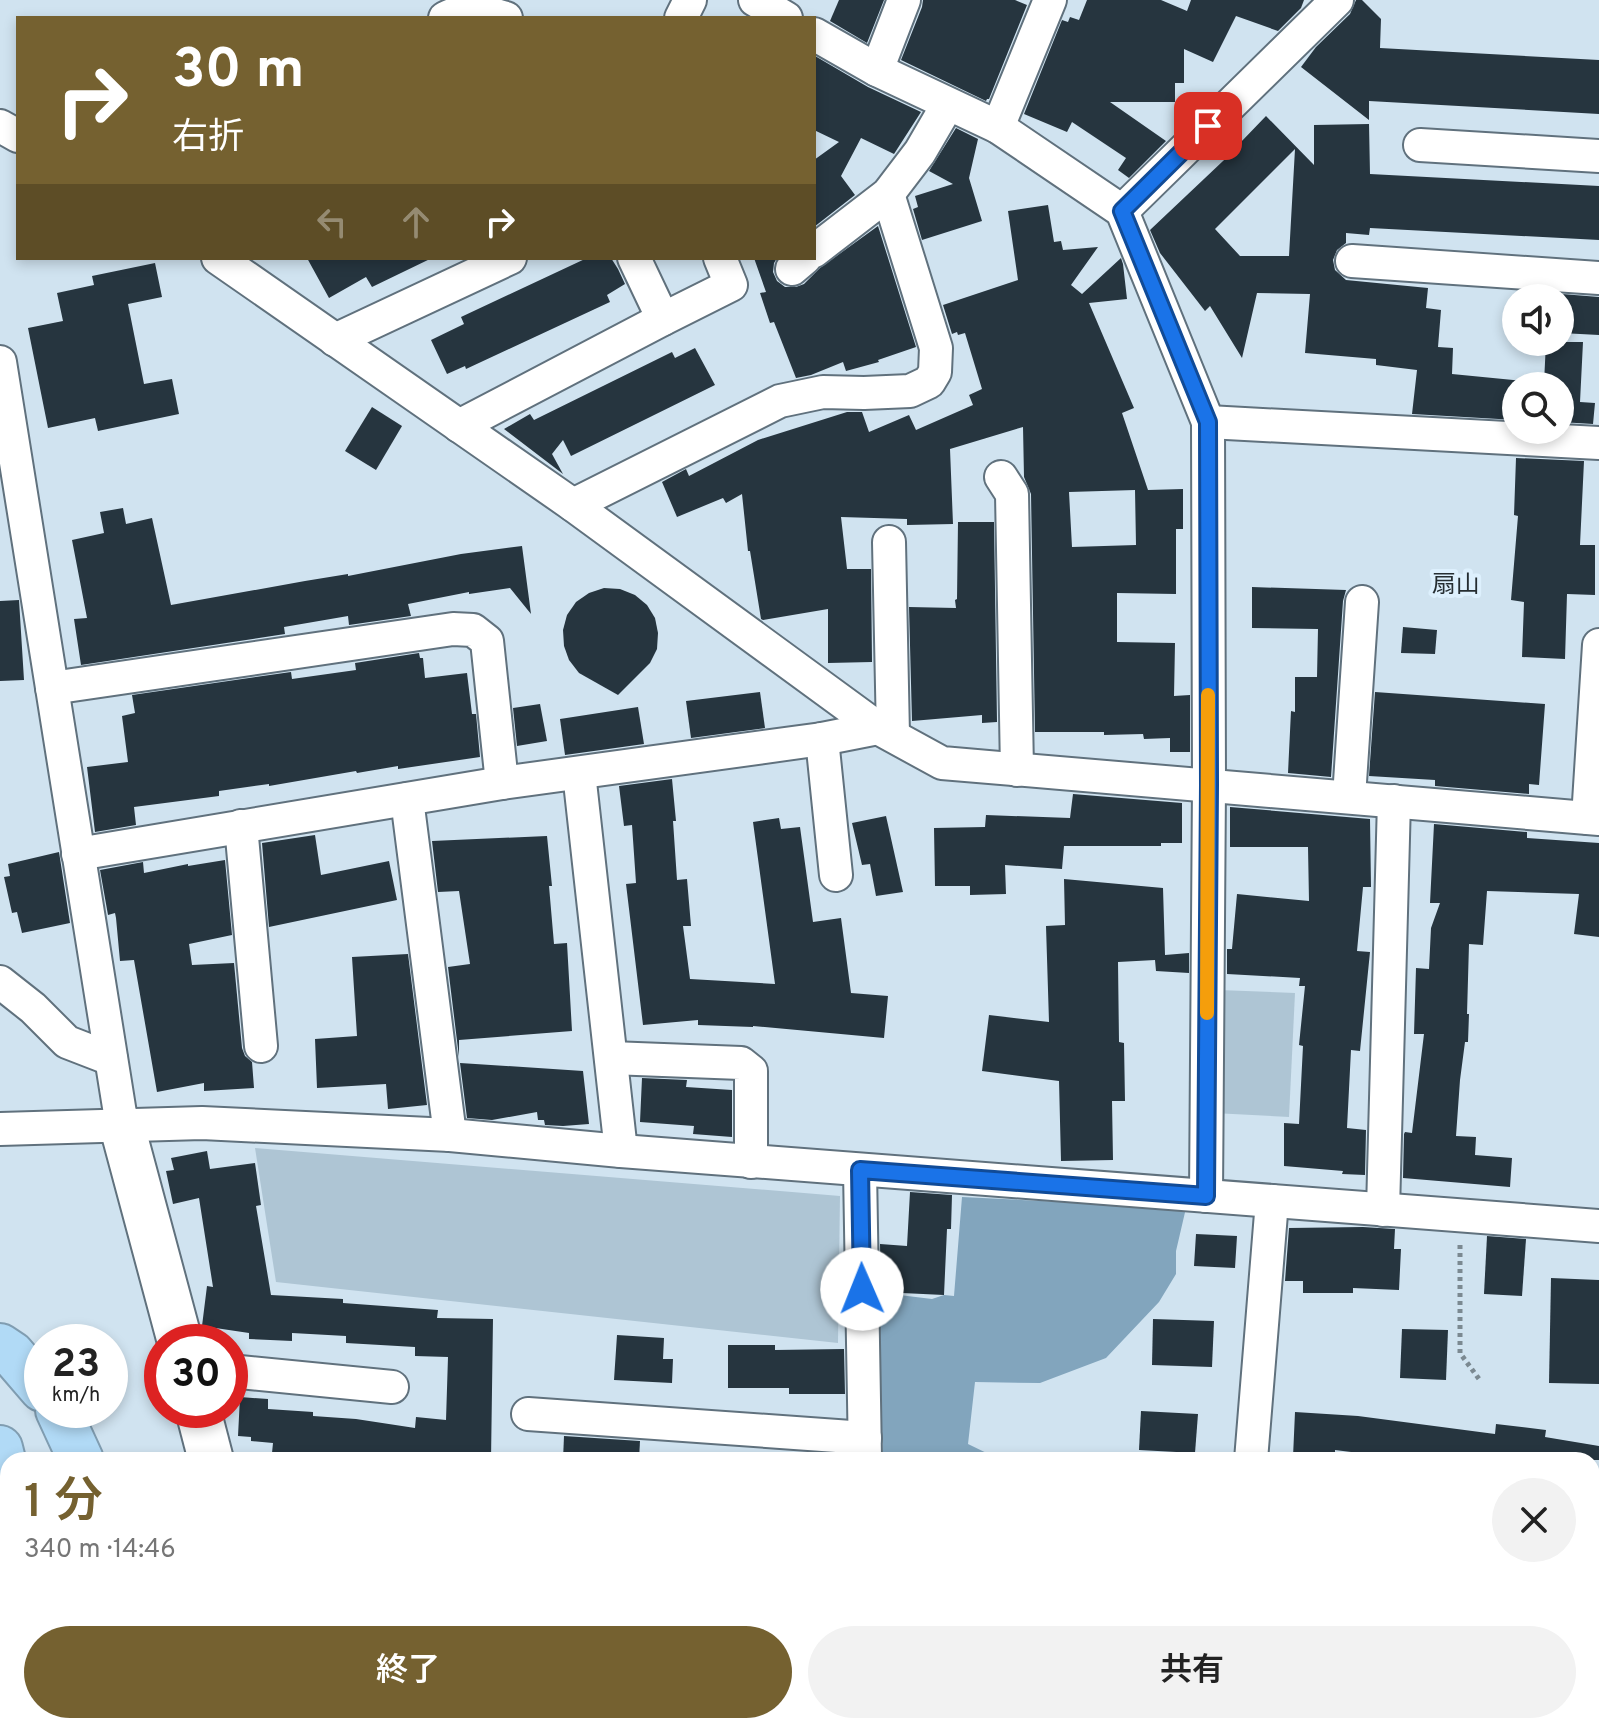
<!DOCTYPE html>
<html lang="ja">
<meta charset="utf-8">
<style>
body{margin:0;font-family:Overpass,"Noto Sans JP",sans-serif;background:#f2f2f2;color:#222;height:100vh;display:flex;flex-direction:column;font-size:30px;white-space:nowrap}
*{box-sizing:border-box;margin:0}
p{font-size:26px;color:#767676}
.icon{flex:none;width:44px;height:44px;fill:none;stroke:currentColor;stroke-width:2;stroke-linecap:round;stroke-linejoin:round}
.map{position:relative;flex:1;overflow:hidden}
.drawer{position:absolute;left:0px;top:1452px;width:1600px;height:282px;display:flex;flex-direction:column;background:#fff;border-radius:24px 24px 0 0;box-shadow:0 4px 12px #0003}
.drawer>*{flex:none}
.top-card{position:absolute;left:16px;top:16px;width:800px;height:244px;border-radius:0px;box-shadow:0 4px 12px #0003;background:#756130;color:#fff;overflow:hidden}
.tools{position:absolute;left:1502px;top:284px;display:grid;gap:16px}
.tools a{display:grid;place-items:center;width:72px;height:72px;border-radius:50%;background:#fff;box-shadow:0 4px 12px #0003;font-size:40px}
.speed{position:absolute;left:24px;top:1324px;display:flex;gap:16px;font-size:40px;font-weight:700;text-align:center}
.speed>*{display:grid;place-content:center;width:104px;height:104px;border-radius:50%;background:#fff;box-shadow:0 4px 12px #0003;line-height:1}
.speed small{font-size:20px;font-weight:400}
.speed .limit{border:12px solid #d22;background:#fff;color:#111}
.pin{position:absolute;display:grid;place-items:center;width:68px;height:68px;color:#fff;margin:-34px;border-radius:16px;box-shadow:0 4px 12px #0006}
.me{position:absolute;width:88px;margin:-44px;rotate:359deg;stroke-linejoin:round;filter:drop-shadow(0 0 6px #0008)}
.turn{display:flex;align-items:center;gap:28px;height:168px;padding:0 24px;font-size:36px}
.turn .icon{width:104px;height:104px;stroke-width:2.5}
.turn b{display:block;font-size:56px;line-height:68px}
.lanes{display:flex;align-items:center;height:76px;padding:0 24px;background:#0003;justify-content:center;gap:40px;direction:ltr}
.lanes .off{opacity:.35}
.round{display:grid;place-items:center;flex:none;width:84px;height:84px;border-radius:42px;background:#f2f2f2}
.head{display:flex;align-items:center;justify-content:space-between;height:136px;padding:0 24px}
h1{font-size:48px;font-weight:600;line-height:60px;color:#756130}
.action{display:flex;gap:16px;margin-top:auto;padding:16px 24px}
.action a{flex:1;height:92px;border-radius:48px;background:#756130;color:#fff;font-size:32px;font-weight:600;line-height:92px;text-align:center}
.action a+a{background:#f2f2f2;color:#222}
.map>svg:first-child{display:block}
</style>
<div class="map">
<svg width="1599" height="1733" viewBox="0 0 1599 1733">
<rect width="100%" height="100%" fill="#d0e3f0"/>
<g fill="#aec5d4">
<polygon points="1219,990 1295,993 1289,1117 1213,1113"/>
<polygon points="255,1148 840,1196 838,1343 276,1282"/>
<polygon points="259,1726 857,1726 858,1733 260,1733"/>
</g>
<g fill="#82a5bd">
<polygon points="962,1197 1186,1208 1176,1251 1176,1274 1159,1302 1106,1358 1040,1383 975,1382 968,1444 1001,1460 883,1460 878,1305 891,1294 932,1299 944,1295 954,1296"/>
<polygon points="892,1726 983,1726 984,1727 984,1733 892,1733"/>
</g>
<g fill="#26353f" fill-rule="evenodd">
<polygon points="839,0 884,0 867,43 830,21"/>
<polygon points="923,0 1015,0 1027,5 989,99 987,99 986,101 901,60 922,7"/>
<polygon points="1087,0 1161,0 1187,11 1191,0 1304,0 1301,8 1278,31 1236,16 1213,62 1184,49 1184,83 1175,83 1175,102 1110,102 1166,141 1129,178 1118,170 1126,158 1072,122 1067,132 1024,114 1062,20 1068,22 1070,17 1079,20"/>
<polygon points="1356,0 1362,0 1381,19 1380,48 1599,60 1599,114 1369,101 1369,120 1301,67 1316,47 1350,14"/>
<polygon points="815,56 868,87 921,112 894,154 861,138 841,176 855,195 814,227 814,160 839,142 814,130"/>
<path d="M1266,116l48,49v-40l55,-1 1,50 229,12v54l-229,-12 -1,7 -23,-2v10l-9,7 -4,10 2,10 11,10 82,8 -2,20 15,2 -3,37 15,1 -1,26 92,9 2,-41h37l-3,60 15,1 -2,21 -33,-2v-36h-44v34l-104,-6 5,-44 -41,-5v-6l-71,-6 5,-59 -53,-1 -15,65 -32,-52 -5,5 -45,-58 -10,-23 91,-86 -1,-1zM1295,149l-6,107h-49l-25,-27z"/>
<polygon points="956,128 978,139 969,178 982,221 922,240 913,209 918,207 915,196 953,184 929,171"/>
<path d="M1048,205l6,37 7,-1 2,9 35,-3 -27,38 11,9 39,-36 2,6 4,35 -38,4 45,105 -12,5 26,77 35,-1v40h-7v65l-59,-1v49l58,1 -1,53 16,-1v57h-20v-14l-26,1 -1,-5 -39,1v-3h-69l-4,-238 -7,-17 -1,-50 -73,22 3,75 -46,1v-6l-66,-2 6,52h24l1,93 -44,1v-54l-65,11 -2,-1 -11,-68h-2l-6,-57 -16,9 -3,-5 -46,19 -15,-35 24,-13 3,7 69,-36 89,-28h15l7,20 40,-17 7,15 57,-25 -4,-10 13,-6 -17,-56 -7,2 -1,-3 -5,2 -9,-29 75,-25 -10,-69zM1135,490l1,55 -64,2 -3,-55z"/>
<polygon points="878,226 916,347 878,360 879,362 846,371 843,362 811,375 796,378 774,322 770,323 760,293 766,292 754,258 777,258 774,263 773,272 777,281 785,287 796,287 804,284 820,268"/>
<polygon points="307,258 432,258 372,287 366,277 329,298"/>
<polygon points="587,258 611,258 618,269 625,284 607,295 610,302 466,369 465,366 447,374 431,340 464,324 461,317"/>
<polygon points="155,263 162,297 128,304 144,384 172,379 179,414 98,431 95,418 48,428 28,328 63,321 57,293 94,285 92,276"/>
<polygon points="1562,294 1599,297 1599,335 1561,333"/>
<polygon points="695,348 715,385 571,456 563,440 552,454 563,474 504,429 530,414 534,420 672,352 675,358"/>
<polygon points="372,407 402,426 376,470 345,451"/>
<polygon points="1516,458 1584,461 1580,545 1595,545 1595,595 1567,594 1565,659 1522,657 1524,602 1511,600 1518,516 1514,515"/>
<polygon points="123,508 126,524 152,518 171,605 305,581 348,574 348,576 461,554 522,546 531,614 510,588 469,594 469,592 408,604 411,616 349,625 348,616 284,627 285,634 81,665 74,619 87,618 72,540 104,533 100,512"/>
<polygon points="958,522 994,522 997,722 982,723 982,715 912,721 909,607 956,608 955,600 957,599"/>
<polygon points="1252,587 1346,590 1343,601 1331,777 1288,773 1291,711 1295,712 1295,677 1317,677 1318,629 1252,628"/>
<polygon points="604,588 620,589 635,595 647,605 655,618 658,633 657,649 650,663 618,695 579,673 569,660 564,646 563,630 567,615 576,602 589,593"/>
<polygon points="19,600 24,680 0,681 0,601"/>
<polygon points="1403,627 1437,630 1435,654 1401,653"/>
<polygon points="419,653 420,658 423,658 425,678 467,673 472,714 476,714 480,757 398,769 398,766 357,773 356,771 269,786 269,784 219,791 219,796 134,807 136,825 95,832 87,767 128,762 122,716 135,713 132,695 291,672 292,679 356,670 355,663"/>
<polygon points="760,692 765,728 691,738 686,701"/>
<polygon points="1375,692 1545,704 1539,785 1529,784 1529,794 1435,786 1435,780 1369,776"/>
<polygon points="540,704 547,741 517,746 513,708"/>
<polygon points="638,707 644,744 565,755 560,719"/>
<polygon points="672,779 676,821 673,821 677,880 687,879 691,926 683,926 690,979 775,984 753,822 779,818 781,829 800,827 813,922 841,918 851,993 888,996 884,1038 753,1026 753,1027 698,1025 698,1020 643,1025 626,884 636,883 632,825 624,826 619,786"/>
<polygon points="1073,794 1182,803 1182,843 1161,843 1161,846 1064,846 1062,869 1005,865 1006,894 970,895 970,886 935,886 934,828 985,827 986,815 1070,818"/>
<polygon points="1230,807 1370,819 1371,887 1363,887 1357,951 1370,952 1360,1051 1351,1050 1347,1128 1366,1130 1365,1175 1342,1174 1343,1171 1284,1166 1284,1123 1299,1124 1303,1046 1299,1045 1305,986 1299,986 1300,978 1227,974 1227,949 1232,949 1237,894 1309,901 1308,847 1230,847"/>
<polygon points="886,816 903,892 876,896 870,864 862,865 852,823"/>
<polygon points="1434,824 1527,832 1527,838 1599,843 1599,937 1574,934 1579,894 1487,891 1483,945 1469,944 1467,1014 1469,1014 1468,1042 1465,1042 1460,1080 1456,1136 1476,1137 1475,1155 1512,1158 1510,1187 1403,1178 1404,1134 1405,1132 1412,1133 1424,1034 1414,1034 1416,968 1429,969 1431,928 1440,903 1430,903"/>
<polygon points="315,835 321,875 389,861 397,900 269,927 262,843"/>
<polygon points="547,836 552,886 549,886 554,944 567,943 572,1031 459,1040 459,1057 448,967 470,964 459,891 438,892 432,841"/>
<polygon points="59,852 70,923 22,933 17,912 12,913 4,877 10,876 8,864"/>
<polygon points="225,860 232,935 189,944 192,965 234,963 242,1048 245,1056 252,1062 254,1088 204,1091 204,1083 157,1092 134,960 120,961 116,918 115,913 108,915 100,870 143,862 144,873 188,864 188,866"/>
<polygon points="1064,879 1163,888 1165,955 1189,953 1189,973 1156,971 1155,960 1118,962 1119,1042 1124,1043 1125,1101 1112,1101 1113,1160 1061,1161 1059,1081 982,1071 989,1015 1049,1022 1046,926 1065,925"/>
<polygon points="408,954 427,1105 388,1109 386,1084 317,1088 315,1039 357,1036 352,957"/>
<polygon points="460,1063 583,1071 589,1124 563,1126 545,1125 544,1120 538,1120 537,1112 492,1120 467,1118"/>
<polygon points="642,1078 687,1080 686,1087 732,1090 732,1137 693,1134 694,1126 640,1122"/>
<polygon points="207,1151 210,1169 255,1163 261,1205 256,1206 271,1295 343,1299 343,1303 438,1310 437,1318 493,1319 491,1460 332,1460 332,1458 315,1456 272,1453 273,1443 251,1441 251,1437 238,1436 240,1397 268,1399 268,1409 313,1412 313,1416 356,1419 415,1428 416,1417 446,1420 448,1357 415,1356 415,1347 346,1343 346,1336 292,1333 292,1341 249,1339 249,1333 202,1326 207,1286 213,1287 199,1198 173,1204 166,1171 174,1170 171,1158"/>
<polygon points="910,1192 952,1195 951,1229 947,1229 944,1295 881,1292 880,1244 907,1246"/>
<polygon points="1363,1227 1395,1229 1394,1249 1401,1249 1399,1290 1353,1288 1353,1293 1303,1293 1303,1281 1285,1281 1289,1228"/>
<polygon points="1196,1234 1237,1236 1235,1268 1194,1266"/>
<polygon points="1487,1236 1526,1239 1522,1296 1484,1294"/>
<polygon points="1551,1278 1599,1280 1599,1384 1549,1383"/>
<polygon points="1153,1319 1214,1321 1212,1367 1152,1365"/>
<polygon points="1402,1329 1448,1330 1446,1380 1400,1378"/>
<polygon points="617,1335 664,1338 663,1359 673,1359 672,1383 614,1380"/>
<polygon points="728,1345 775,1345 775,1350 844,1349 845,1394 789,1394 789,1388 728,1388"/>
<polygon points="1141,1411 1198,1414 1195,1453 1139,1450"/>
<polygon points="1295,1412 1358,1416 1495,1434 1496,1424 1546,1430 1545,1437 1599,1446 1599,1460 1415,1460 1335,1450 1335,1459 1293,1457"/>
<polygon points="564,1436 640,1441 639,1460 563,1460"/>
</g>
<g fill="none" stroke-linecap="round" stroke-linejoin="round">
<g stroke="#60717d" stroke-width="36">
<g id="street">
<polyline points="755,0 786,18"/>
<path d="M445,18c24,-12 37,-7 61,0"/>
<polyline points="681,18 690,0"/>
<polyline points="814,34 877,70 998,127 1122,211 1208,422 1209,785 1206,1196"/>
<polyline points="877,70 904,0"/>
<polyline points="0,126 18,136"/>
<polyline points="998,127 1050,0"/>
<polyline points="1420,145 1599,156"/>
<polyline points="1122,211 1337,0"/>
<polyline points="814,251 888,194 920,152 948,104"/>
<polyline points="218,258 573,505 878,728 942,763 1599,819"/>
<polyline points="634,258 663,319"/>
<polyline points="1352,261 1599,278"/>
<polyline points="792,269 805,258"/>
<polyline points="335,340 510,258"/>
<polyline points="0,362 122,1126"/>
<polyline points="1208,422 1599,443"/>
<polyline points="459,426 663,319 731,285 720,258"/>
<polyline points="1001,477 1012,494 1017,770"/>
<polyline points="573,505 780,401 823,392 864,393 910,391 929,382 935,372 936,348 888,194"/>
<polyline points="889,542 893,735"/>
<polyline points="52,688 453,629 473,630 487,641 502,783"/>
<polyline points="822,739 836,875"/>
<polyline points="579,773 621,1151"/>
<polyline points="1349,797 1362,602"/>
<polyline points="407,799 450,1135"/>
<polyline points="1588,818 1599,645"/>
<polyline points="241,826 261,1046"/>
<polyline points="78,854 502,783 822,739 878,728"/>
<polyline points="0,982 33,1008 67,1042 111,1059"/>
<polyline points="611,1058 741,1063 751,1071 751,1162"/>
<polyline points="0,1129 202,1123 450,1135 621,1151 1599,1226"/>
<polyline points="860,1170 865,1457"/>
<polyline points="1383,1210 1394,801"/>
<polyline points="230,1371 392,1387"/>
<polyline points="528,1414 865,1438"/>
<polyline points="1251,1460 1272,1201"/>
<polyline points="1592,1515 1599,1516"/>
<polyline points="875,1726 875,1733"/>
<polyline points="1229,1733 1230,1726"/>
</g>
</g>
<g stroke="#60717d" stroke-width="48">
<g id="secondary">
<polyline points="122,1126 180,1342"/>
<polyline points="198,1410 211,1460"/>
<polyline points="239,1726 239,1733"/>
</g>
</g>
<g stroke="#809db1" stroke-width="48">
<g id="highway">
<polyline points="0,1346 12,1354 42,1389"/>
<polyline points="58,1410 81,1460"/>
<polyline points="0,1448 8,1480"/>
<polyline points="53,1733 54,1726"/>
<polyline points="112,1733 112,1726"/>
</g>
</g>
<polyline stroke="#7b8991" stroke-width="5" stroke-dasharray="4 4" stroke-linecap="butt" points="1460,1245 1460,1353 1479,1379"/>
<use href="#street" stroke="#fff" stroke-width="32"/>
<use href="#secondary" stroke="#fff" stroke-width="44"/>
<use href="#highway" stroke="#b1daf6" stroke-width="44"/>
</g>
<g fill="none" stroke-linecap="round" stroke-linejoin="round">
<g stroke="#114b97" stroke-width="20">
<polyline id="route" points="862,1289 860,1170 1206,1196 1209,785 1208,422 1122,211 1208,126"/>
</g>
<use href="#route" stroke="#1a73e8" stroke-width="14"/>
<polyline stroke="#f59e0b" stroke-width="14" points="1207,1013 1208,695"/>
</g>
<g text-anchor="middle" stroke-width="8" stroke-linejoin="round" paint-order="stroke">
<g font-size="24" fill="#252d31" stroke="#ddf0fd">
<text x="1456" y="592">扇山</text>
</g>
</g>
</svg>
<div class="tools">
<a><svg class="icon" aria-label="sound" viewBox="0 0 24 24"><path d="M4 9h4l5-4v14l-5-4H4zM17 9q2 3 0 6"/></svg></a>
<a><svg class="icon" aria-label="search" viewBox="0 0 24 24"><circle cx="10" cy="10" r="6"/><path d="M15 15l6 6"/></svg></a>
</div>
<div class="speed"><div>23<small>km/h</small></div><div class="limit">30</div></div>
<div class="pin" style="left:1208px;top:126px;background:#d93025"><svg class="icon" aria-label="arrive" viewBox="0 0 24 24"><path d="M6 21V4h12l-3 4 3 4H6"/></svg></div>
<svg class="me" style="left:862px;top:1289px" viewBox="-20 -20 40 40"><circle r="19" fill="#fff"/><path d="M0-13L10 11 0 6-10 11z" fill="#1a73e8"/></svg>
<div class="top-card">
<div class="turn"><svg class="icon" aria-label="right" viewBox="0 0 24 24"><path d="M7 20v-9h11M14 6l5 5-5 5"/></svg><div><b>30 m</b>右折</div></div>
<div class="lanes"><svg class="icon off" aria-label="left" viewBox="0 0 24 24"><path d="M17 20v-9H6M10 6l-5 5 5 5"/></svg><svg class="icon off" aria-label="ahead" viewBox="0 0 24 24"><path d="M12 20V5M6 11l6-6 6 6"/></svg><svg class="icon" aria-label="right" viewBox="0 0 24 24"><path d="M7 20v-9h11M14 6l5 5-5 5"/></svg></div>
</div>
<section class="drawer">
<div class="head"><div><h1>1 分</h1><p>340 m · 14:46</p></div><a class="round"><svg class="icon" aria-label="close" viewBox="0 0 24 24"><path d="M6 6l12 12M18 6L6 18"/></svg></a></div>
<div class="action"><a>終了</a><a>共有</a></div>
</section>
</div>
